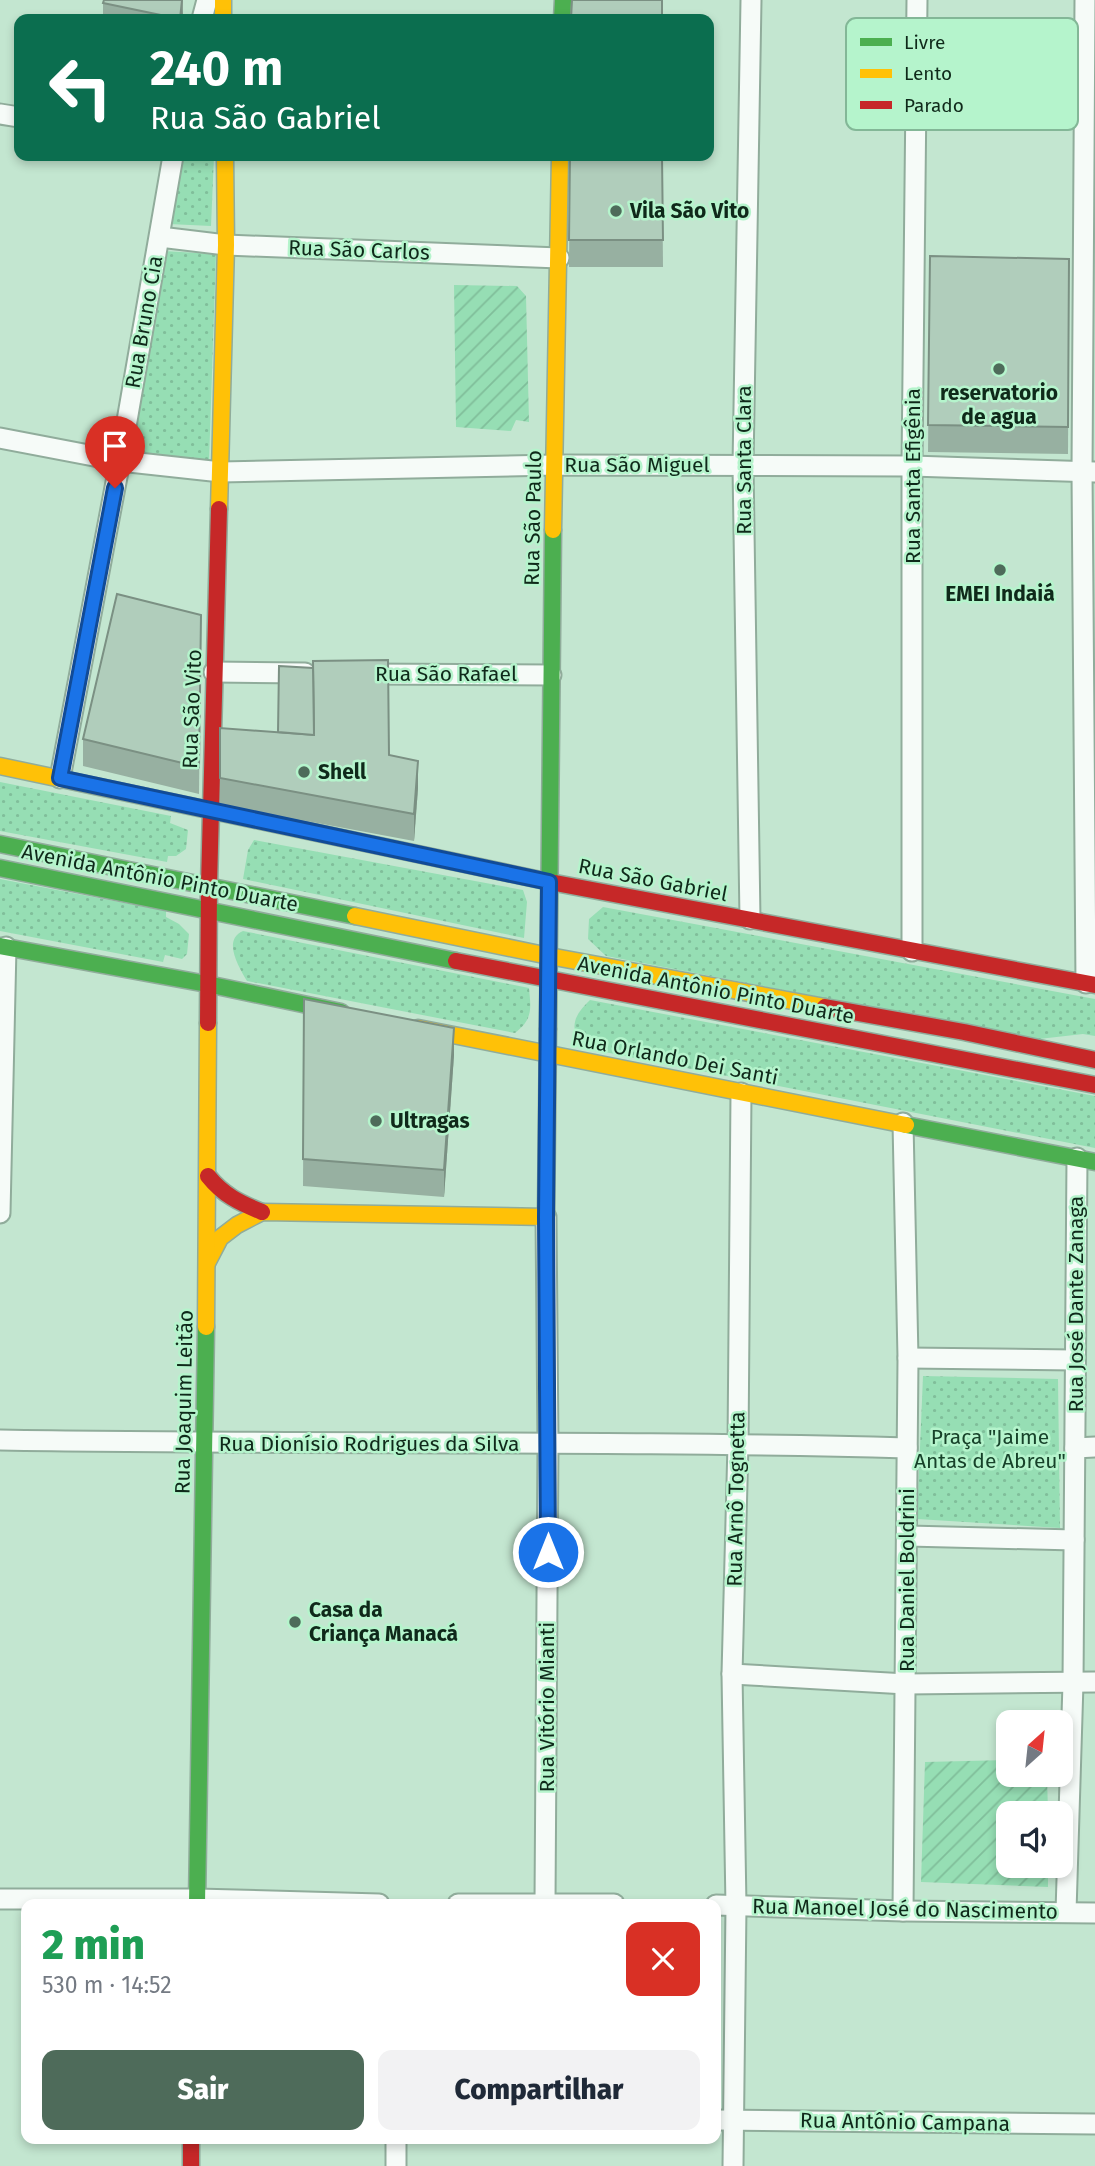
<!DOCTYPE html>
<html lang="pt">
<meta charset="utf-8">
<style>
body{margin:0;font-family:"Fira Sans",sans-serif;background:#f2f2f3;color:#1f2937;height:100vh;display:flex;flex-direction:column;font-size:26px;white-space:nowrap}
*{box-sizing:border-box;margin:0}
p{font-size:23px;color:#747a83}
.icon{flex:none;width:38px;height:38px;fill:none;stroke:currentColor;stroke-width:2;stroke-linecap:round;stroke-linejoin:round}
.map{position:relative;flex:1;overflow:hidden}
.panel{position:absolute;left:21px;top:1899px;width:700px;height:245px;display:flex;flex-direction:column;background:#fff;border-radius:14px;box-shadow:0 4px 10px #0003}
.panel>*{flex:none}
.guide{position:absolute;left:14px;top:14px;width:700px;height:147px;border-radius:14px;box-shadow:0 4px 10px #0003;background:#0b6e4f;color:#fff;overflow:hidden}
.needle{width:46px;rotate:27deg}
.buttons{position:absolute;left:996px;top:1710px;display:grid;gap:14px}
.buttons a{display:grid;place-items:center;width:77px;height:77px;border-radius:14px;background:#fff;box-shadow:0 4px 10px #0003;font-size:35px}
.pin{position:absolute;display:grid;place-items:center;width:60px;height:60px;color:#fff;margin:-72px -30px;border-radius:50% 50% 50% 0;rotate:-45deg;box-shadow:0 0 7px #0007}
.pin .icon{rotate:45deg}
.me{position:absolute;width:77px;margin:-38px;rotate:0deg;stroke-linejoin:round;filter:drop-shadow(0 0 5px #0008)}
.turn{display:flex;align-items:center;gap:24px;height:147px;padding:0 21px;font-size:32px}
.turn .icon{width:91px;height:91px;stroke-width:2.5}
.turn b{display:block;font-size:49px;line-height:60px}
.round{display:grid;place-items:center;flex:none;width:74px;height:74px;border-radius:14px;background:#f2f2f3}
.overview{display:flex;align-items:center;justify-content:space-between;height:119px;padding:0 21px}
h1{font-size:42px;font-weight:800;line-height:52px;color:#1e9e55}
.button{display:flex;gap:14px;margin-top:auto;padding:14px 21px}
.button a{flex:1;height:80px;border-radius:14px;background:#4e6b5a;color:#fff;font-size:28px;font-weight:800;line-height:80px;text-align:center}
.button a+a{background:#f2f2f3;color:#1f2937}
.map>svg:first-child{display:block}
</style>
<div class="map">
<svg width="1095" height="2166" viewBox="0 0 1095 2166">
<defs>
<pattern id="park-dots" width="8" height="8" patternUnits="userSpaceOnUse" patternTransform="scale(1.75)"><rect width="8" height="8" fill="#96deb4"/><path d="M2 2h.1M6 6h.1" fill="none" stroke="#80be9a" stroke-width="1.8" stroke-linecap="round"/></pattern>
<pattern id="garden-furrows" width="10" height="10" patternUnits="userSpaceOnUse" patternTransform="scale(1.75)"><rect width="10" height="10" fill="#96deb4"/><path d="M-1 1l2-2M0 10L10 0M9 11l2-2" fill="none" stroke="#80be9a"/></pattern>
</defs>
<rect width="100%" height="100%" fill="#c3e6d0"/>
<g fill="url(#park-dots)">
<polygon points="183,156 214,156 211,226 169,224"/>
<polygon points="163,251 216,254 209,462 128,451"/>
<polygon points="0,782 171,816 170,823 188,830 186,849 176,856 168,856 167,862 0,831"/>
<polygon points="254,840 523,890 527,902 524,938 243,879 248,850"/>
<polygon points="0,879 166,911 166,917 179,924 189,934 187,954 182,959 165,955 163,962 0,931"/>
<polygon points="603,907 1095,999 1095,1036 1083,1034 1039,1039 606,956 588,939 589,919"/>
<path d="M243,931l286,57c2,21 4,31 -14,45l-268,-52c-8,-14 -25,-41 -4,-50z"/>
<path d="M590,1000l505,96v52l-516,-101c-8,-23 -6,-30 11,-47z"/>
<polygon points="923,1376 1058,1379 1060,1528 917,1519"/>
</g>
<g fill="url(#garden-furrows)">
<polygon points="454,285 517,286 526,296 529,422 516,420 511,431 456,427"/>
<polygon points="1008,1760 1008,1774 1047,1775 1048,1813 1008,1813 1008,1866 1048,1866 1048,1887 921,1882 925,1762"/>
</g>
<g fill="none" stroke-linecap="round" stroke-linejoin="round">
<g stroke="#90ac9b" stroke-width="23">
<g id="street">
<polyline points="1085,0 1082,472 1086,983"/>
<polyline points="202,19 207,0"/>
<polyline points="0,114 19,117"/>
<polyline points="160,237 226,245 559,258"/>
<polyline points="0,438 120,461 221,472 554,465 912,466 1095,472"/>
<polyline points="214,672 305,673"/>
<polyline points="363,674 551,675"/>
<polyline points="60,778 120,461 173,156"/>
<polyline points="750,919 743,466 751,0"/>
<polyline points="912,951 912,466 917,0"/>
<polyline points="0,1213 6,947"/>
<polyline points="908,1358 1074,1360"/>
<path d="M0,1440c302,5 605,0 907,8"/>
<polyline points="1075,1448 1095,1447"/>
<polyline points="908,1536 1074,1540"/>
<polyline points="732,1674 906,1684 1095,1682"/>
<polyline points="0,1899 197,1899 379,1904"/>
<polyline points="545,1903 548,1444 546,1217"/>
<polyline points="458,1904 614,1904"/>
<polyline points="716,1905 903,1911 1095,1913"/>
<polyline points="903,1911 908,1358 903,1123"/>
<polyline points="1066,1912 1073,1683 1077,1158"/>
<polyline points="716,2120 1095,2124"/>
<polyline points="396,2166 396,2138"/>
<polyline points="733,2166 736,1906 732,1674 738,1444 741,1093"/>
</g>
</g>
<g stroke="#90ac9b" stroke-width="19">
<g id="fast">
<polyline points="562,19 563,0"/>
<polyline points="0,844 355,916"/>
<polyline points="0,868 456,961"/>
<polyline points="0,946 207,984 341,1012"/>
<polyline points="548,1029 553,530"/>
<polyline points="906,1125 1095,1162"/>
<polyline points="197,1904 206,1327"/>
</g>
</g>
<g stroke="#90ac9b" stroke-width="19">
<g id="slow">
<polyline points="223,0 223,19"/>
<polyline points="219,509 226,245 225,156"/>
<polyline points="553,530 560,156"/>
<polyline points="0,766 550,882"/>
<polyline points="355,916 549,956 825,1007"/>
<polyline points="418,1028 906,1125"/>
<polyline points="207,1263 220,1238 237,1225 262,1212 546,1217 548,1029"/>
<polyline points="206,1327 208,1023"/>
</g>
</g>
<g stroke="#90ac9b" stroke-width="19">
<g id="jam">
<polyline points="550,882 1095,985"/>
<polyline points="456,961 1095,1085"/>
<polyline points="825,1007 964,1032 1095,1060"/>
<polyline points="208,1023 209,885 219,509"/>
<path d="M208,1176c15,19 32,27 54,36"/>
<polyline points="191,2138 191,2166"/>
</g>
</g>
<use href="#street" stroke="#f6fbf8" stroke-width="19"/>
<use href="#fast" stroke="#4caf50" stroke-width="16"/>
<use href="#slow" stroke="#ffc107" stroke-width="16"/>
<use href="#jam" stroke="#c62828" stroke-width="16"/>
</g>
<g fill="#97b0a1">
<polygon points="183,0 183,19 103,19 103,3"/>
<polygon points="570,156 662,156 663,267 569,267"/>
<polygon points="930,256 1069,259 1068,454 928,452"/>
<polygon points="201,615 199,794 83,766 83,739"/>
<polygon points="220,728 389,755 418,788 414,841 220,805"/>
<polygon points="304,999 454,1055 444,1197 303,1186"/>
</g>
<g fill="#7b9083">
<polygon points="182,0 183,19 180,19"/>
<polygon points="418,761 418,788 414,841 414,814"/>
<polygon points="454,1028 454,1055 444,1197 444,1170"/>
</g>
<g fill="#b0cdbb" stroke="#7b9083" stroke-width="2">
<polygon points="104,0 182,0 180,19 103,3"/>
<polygon points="572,0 662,0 662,19 571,19"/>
<polygon points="570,156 662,156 663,240 569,240"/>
<polygon points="930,256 1069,259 1068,427 928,425"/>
<polygon points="117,594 201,615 199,767 83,739"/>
<polygon points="388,660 389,755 418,761 414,814 220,778 220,728 314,735 313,661"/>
<polygon points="279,666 313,668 314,735 278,732"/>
<polygon points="304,999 454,1028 444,1170 303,1159"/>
</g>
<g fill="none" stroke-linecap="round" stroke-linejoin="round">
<g stroke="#114b97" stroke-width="18">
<polyline id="route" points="115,488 60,778 549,882 546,1217 548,1552"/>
</g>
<use href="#route" stroke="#1a73e8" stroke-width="12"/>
</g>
<g fill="#4e6b5a" stroke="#b5f4cc" stroke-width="2.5">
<circle cx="616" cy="211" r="7"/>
<circle cx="999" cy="369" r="7"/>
<circle cx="1000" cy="570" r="7"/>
<circle cx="304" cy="772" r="7"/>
<circle cx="376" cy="1121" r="7"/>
<circle cx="295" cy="1622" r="7"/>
</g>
<g text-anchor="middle" stroke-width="5" stroke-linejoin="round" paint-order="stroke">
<g font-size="21" font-weight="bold" fill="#0f291a" stroke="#b5f4cc" text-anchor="start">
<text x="630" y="218">Vila São Vito</text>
<text x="999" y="400" text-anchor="middle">reservatorio<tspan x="999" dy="24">de agua</tspan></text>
<text x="1000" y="601" text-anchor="middle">EMEI Indaiá</text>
<text x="318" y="779">Shell</text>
<text x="390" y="1128">Ultragas</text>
<text x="309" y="1617">Casa da<tspan x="309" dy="24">Criança Manacá</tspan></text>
</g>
<g font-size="21" fill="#0f291a" stroke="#b5f4cc">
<text transform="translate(359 250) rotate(2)" y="7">Rua São Carlos</text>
<text transform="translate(144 322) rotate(-80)" y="7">Rua Bruno Cia</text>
<text transform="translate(744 460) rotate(-90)" y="7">Rua Santa Clara</text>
<text x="637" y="472">Rua São Miguel</text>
<text transform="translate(913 476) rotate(-90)" y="7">Rua Santa Efigênia</text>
<text transform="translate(533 518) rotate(-89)" y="7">Rua São Paulo</text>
<text x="446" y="681">Rua São Rafael</text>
<text transform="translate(192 709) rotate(-88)" y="7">Rua São Vito</text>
<text transform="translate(160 878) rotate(11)" y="7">Avenida Antônio Pinto Duarte</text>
<text transform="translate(653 880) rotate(11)" y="7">Rua São Gabriel</text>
<text transform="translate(716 990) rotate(11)" y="7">Avenida Antônio Pinto Duarte</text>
<text transform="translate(675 1058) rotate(11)" y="7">Rua Orlando Dei Santi</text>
<text transform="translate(1076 1304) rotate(-90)" y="7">Rua José Dante Zanaga</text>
<text transform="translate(184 1402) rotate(-89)" y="7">Rua Joaquim Leitão</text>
<text x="369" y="1451">Rua Dionísio Rodrigues da Silva</text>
<text transform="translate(736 1499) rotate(-89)" y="7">Rua Arnô Tognetta</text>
<text transform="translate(907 1580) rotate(-90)" y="7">Rua Daniel Boldrini</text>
<text transform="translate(547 1707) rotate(-90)" y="7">Rua Vitório Mianti</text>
<text transform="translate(905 1909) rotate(1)" y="7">Rua Manoel José do Nascimento</text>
<text transform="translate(905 2122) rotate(1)" y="7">Rua Antônio Campana</text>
</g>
<g font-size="21" fill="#17422a" stroke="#b5f4cc">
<text x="990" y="1444">Praça "Jaime<tspan x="990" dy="24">Antas de Abreu"</tspan></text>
</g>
</g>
<rect x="846" y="18" width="232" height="112" rx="10" fill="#b5f4cc" stroke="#83b797" stroke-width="2"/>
<rect x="860" y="38" width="32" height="8" fill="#4caf50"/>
<rect x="860" y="69" width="32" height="9" fill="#ffc107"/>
<rect x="860" y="101" width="32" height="8" fill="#c62828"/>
<g font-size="19" fill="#0f291a">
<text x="904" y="49">Livre</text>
<text x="904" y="80">Lento</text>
<text x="904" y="112">Parado</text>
</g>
</svg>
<div class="buttons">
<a><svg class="needle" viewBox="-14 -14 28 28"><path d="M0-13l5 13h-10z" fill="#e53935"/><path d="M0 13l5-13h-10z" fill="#747a83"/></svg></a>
<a><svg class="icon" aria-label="sound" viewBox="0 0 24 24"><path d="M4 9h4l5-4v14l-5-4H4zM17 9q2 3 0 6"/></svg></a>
</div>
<div class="pin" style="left:115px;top:488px;background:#d93025"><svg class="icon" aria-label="arrive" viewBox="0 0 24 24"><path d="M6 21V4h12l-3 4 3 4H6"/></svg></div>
<svg class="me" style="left:548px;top:1552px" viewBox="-20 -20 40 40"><circle r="17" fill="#1a73e8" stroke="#fff" stroke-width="3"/><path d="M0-11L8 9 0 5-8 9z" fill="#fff"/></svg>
<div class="guide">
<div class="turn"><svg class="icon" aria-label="left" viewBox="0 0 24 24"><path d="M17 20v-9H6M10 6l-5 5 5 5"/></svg><div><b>240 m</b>Rua São Gabriel</div></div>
</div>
<section class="panel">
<div class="overview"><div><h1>2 min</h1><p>530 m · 14:52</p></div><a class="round" style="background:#d93025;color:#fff"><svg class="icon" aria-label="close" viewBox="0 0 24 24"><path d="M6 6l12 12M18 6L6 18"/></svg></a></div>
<div class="button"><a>Sair</a><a>Compartilhar</a></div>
</section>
</div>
